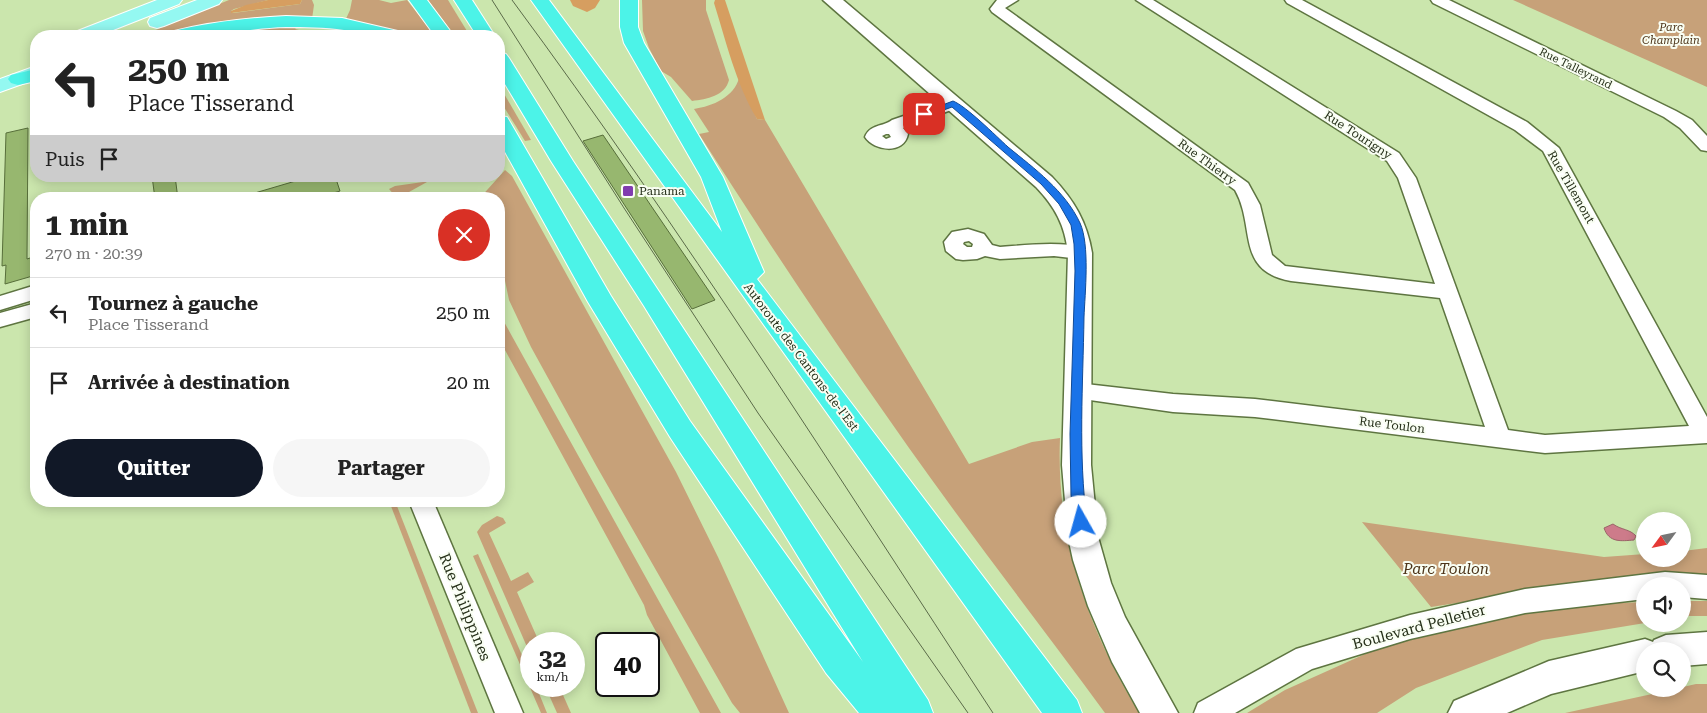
<!DOCTYPE html>
<html lang="fr">
<meta charset="utf-8">
<style>
body{margin:0;font-family:"Roboto Serif",serif;background:#f6f6f6;color:#222;height:100vh;display:flex;flex-direction:column;font-size:19px;white-space:nowrap}
*{box-sizing:border-box;margin:0}
p{font-size:16px;color:#767676}
.icon{flex:none;width:28px;height:28px;fill:none;stroke:currentColor;stroke-width:2;stroke-linecap:round;stroke-linejoin:round}
.map{position:relative;flex:1;overflow:hidden}
.details{position:absolute;left:30px;top:192px;width:475px;height:315px;display:flex;flex-direction:column;background:#fff;border-radius:20px;box-shadow:0 2px 12px #0003}
.details>*{flex:none}
.guide{position:absolute;left:30px;top:30px;width:475px;height:152px;border-radius:20px;box-shadow:0 2px 12px #0003;background:#fff;color:#222;overflow:hidden}
.needle{width:32px;rotate:237deg}
.fabs{position:absolute;left:1636px;top:512px;display:grid;gap:10px}
.fabs a{display:grid;place-items:center;width:55px;height:55px;border-radius:50%;background:#fff;box-shadow:0 2px 12px #0003;font-size:25px}
.speed{position:absolute;left:520px;top:632px;display:flex;gap:10px;font-size:25px;font-weight:700;text-align:center}
.speed>*{display:grid;place-content:center;width:65px;height:65px;border-radius:50%;background:#fff;box-shadow:0 2px 12px #0003;line-height:1}
.speed small{font-size:12px;font-weight:400}
.speed .limit{border:2px solid #111;border-radius:8px;background:#fff;color:#111}
.pin{position:absolute;display:grid;place-items:center;width:42px;height:42px;color:#fff;margin:-21px;border-radius:10px;box-shadow:0 2px 8px #0006}
.me{position:absolute;width:55px;margin:-28px;rotate:353deg;stroke-linejoin:round;filter:drop-shadow(0 0 4px #0008)}
.turn{display:flex;align-items:center;gap:18px;height:105px;padding:0 15px;font-size:22px}
.turn .icon{width:65px;height:65px;stroke-width:2.5}
.turn b{display:block;font-size:35px;line-height:42px}
.then{display:flex;align-items:center;height:48px;padding:0 15px;background:#0003;gap:10px;font-size:19px}
.round{display:grid;place-items:center;flex:none;width:52px;height:52px;border-radius:26px;background:#f6f6f6}
.head{display:flex;align-items:center;justify-content:space-between;height:85px;padding:0 15px}
h1{font-size:30px;font-weight:700;line-height:38px}
.action{display:flex;gap:10px;margin-top:auto;padding:10px 15px}
.action a{flex:1;height:58px;border-radius:30px;background:#111827;color:#fff;font-size:20px;font-weight:700;line-height:58px;text-align:center}
.action a+a{background:#f6f6f6;color:#222}
ul{padding:0;list-style:none}
li{display:flex;align-items:center;gap:15px;height:70px;padding:0 15px;border-top:1px solid #e0e0e0}
li div{flex:1}
li b{display:block;font-size:19px}
li em{font-style:normal}
.map>svg:first-child{display:block}
</style>
<div class="map">
<svg width="1707" height="713" viewBox="0 0 1707 713">
<rect width="100%" height="100%" fill="#cbe6ad"/>
<g fill="#c7a179">
<polygon points="229,0 268,0 234,9 231,11 233,13 300,4 302,0 312,0 314,5 312,19 193,30 164,36 141,36"/>
<polygon points="352,0 379,0 391,3 407,0 435,36 406,36 345,21 350,10"/>
<polygon points="428,0 448,0 470,36 455,36"/>
<path d="M642,0h64v10l23,70c-4,16 -22,19 -37,21l-21,-24 -10,-6 -12,-23 -6,-17z"/>
<polygon points="1513,0 1707,0 1707,87"/>
<polygon points="265,28 296,28 295,29 299,30 298,31 307,30 298,36 277,36 279,35 280,32 265,31 238,36 201,36"/>
<path d="M739,78l18,41 8,1 204,344 63,-22 28,-4c-4,102 27,188 79,275h-34c-49,-67 -100,-133 -149,-200 -90,-123 -175,-250 -257,-379l10,-2 -15,-23c19,-3 40,-12 45,-31z"/>
<polygon points="499,85 531,140 525,141 499,99"/>
<polygon points="505,170 512,176 676,472 718,557 789,713 740,713 732,703 597,467 531,347 509,300 499,252 499,199 479,199"/>
<polygon points="423,182 427,182 400,197 396,197 389,189 395,186"/>
<polygon points="499,305 503,320 721,713 700,713 647,615 644,605 499,339"/>
<polygon points="389,501 395,501 478,713 471,713"/>
<polygon points="497,516 503,518 506,523 489,533 511,581 528,572 534,582 517,592 540,644 531,644 531,656 477,532 482,525"/>
<polygon points="1362,522 1604,557 1645,554 1645,559 1682,559 1683,551 1707,548 1707,576 1650,573 1431,607"/>
<polygon points="478,554 531,676 531,686 536,686 547,713 541,713 473,556"/>
<rect x="1683" y="601" width="24" height="15"/>
<polygon points="1645,602 1645,623 1542,640 1416,688 1377,713 1247,713 1285,690 1374,650 1473,623 1566,605"/>
<polygon points="1696,684 1707,684 1707,713 1565,713 1675,689 1682,689 1683,687"/>
<polygon points="545,686 559,686 571,713 557,713"/>
</g>
<g fill="#d69e60">
<polygon points="268,0 302,0 300,4 231,13 231,11 246,5"/>
<polygon points="570,0 600,0 595,8 587,12 573,6"/>
<path d="M715,0h10l40,120 -8,-1c-21,-35 -31,-78 -43,-116z"/>
</g>
<path fill="#cd7b8a" stroke="#9b6468" d="M1613,524c8,6 17,5 23,12l-2,4c-13,1 -25,3 -30,-12z"/>
<g fill="#97b76f" stroke="#576e3a">
<polygon points="28,128 27,259 36,256 36,275 5,284 6,265 2,266 6,133"/>
<polygon points="603,135 715,300 692,309 583,141"/>
<polygon points="152,176 175,176 178,199 155,199"/>
<polygon points="298,176 335,176 340,191 314,199 249,199 248,195 299,180"/>
</g>
<g fill="none" stroke-linecap="round" stroke-linejoin="round">
<g stroke="#5e7541" stroke-width="3">
<g id="minor">
<path d="M997,0h21l-13,8 243,175 12,22 12,50 13,11 150,18 -37,-106 -11,-17 -251,-161h17l246,153 17,25 92,252 37,5 144,-9 -146,-275 -28,-21 -228,-127 -2,-3h17l225,122 32,26 148,269v26l-162,10 -290,-36 -82,-5 -104,-15 -3,-6 3,-6 8,-2 96,11 82,5 230,28 -45,-129 -149,-17c-56,-10 -35,-54 -56,-91l-243,-178 -2,-3z"/>
<polygon points="1431,0 1449,0 1676,111 1692,120 1707,136 1707,151 1701,150 1680,128 1664,117 1433,3"/>
<path d="M953,99l6,2 2,3 -2,3 -56,21 5,6c-4,21 -34,17 -43,3 5,-13 18,-10 27,-17zM886,134h3l2,3 -5,2 -4,-3z"/>
<path d="M968,229l16,5 8,11 8,2c29,-2 59,-6 87,1l3,5 -3,5 -7,1 -26,-3 -54,3 -15,-3 -8,3 -14,1 -7,-1 -10,-8 -2,-9 8,-10zM969,241l4,3 -1,3h-5l-4,-3 1,-2z"/>
<polygon points="36,285 36,299 0,310 0,296"/>
<polygon points="36,303 36,317 0,327 0,313"/>
<polygon points="409,501 433,501 523,713 495,713"/>
<polygon points="1665,572 1707,575 1707,599 1682,597 1682,586 1645,586 1645,599 1525,613 1410,639 1312,669 1235,713 1194,713 1198,703 1296,649 1410,615 1525,589"/>
</g>
</g>
<g stroke="#5e7541" stroke-width="3">
<g id="tertiary">
<path d="M823,0h20l209,177c22,23 35,45 40,76l-1,212 7,72 13,46 14,34 53,96h-38l-28,-51 -24,-56 -15,-46 -5,-23 -6,-72 6,-212c-3,-28 -13,-46 -32,-66z"/>
<polygon points="1707,632 1707,664 1682,666 1682,651 1645,651 1645,671 1551,694 1507,713 1448,713 1454,701 1549,661 1645,639 1653,642 1654,640 1666,635"/>
</g>
</g>
<g stroke="#fff" stroke-width="2">
<g id="primary">
<polygon points="157,0 182,0 179,4 98,36 72,36 75,32"/>
<polygon points="197,0 222,0 219,4 164,26 157,28 150,26 148,22 150,18"/>
<polygon points="36,66 36,79 0,92 0,79"/>
</g>
</g>
<g stroke="#fff" stroke-width="2">
<g id="motorway">
<polygon points="409,0 427,0 454,36 435,36"/>
<polygon points="454,0 472,0 495,36 477,36"/>
<polygon points="531,0 549,0 722,232 701,177 624,43 620,27 620,0 638,0 638,27 644,43 723,177 764,272 757,279 1077,700 1082,713 1042,713"/>
<path d="M286,16l56,2 60,14 3,4c-21,1 -40,-3 -61,-6 -19,-3 -39,-3 -58,-3 -40,1 -79,12 -119,9l3,-4c38,-10 77,-14 116,-16z"/>
<polygon points="499,52 506,54 509,58 573,161 928,700 933,713 859,713 826,673 670,437 588,302 499,141 499,116 507,117 510,122 611,296 690,421 863,662 644,306 551,161 499,74"/>
<polygon points="36,69 36,81 18,85 11,83 8,79 11,75"/>
</g>
</g>
<use href="#minor" fill="#fff" fill-rule="evenodd"/>
<use href="#tertiary" fill="#fff" fill-rule="evenodd"/>
<use href="#primary" fill="#94f8f1" fill-rule="evenodd"/>
<use href="#motorway" fill="#4cf3e8" fill-rule="evenodd"/>
<g stroke="#5b6b49" stroke-width="1">
<polyline points="492,0 624,208 758,413 968,713"/>
<path d="M512,0c171,231 324,473 481,713"/>
</g>
</g>
<path fill="#1a73e8" stroke="#114b97" d="M953,101c13,5 43,35 55,46 27,22 57,44 72,76 10,22 5,70 4,94 -1,68 -6,137 3,205l-2,3 -4,2 -5,-2 -2,-3 -3,-27 -1,-61 5,-163 -1,-27 -3,-19 -12,-21 -18,-20 -89,-77 -28,10 -5,-3z"/>
<rect fill="#803caf" stroke="#f9fef3" stroke-width="2" x="622" y="185" width="12" height="12" rx="2.5"/>
<g text-anchor="middle" stroke-width="4" stroke-linejoin="round" paint-order="stroke">
<g font-size="11" font-style="italic" fill="#4d351a" stroke="#f9fef3">
<text x="1671" y="31">Parc<tspan x="1671" dy="13">Champlain</tspan></text>
</g>
<g font-size="11" fill="#26301a" stroke="#f9fef3">
<text transform="translate(1576 68) rotate(26)" y="4">Rue Talleyrand</text>
</g>
<g font-size="12" fill="#26301a" stroke="#f9fef3">
<text transform="translate(1358 135) rotate(33)" y="4">Rue Tourigny</text>
<text transform="translate(1207 162) rotate(36)" y="4">Rue Thierry</text>
<text transform="translate(1571 187) rotate(60)" y="4">Rue Tillemont</text>
<text transform="translate(801 357) rotate(53)" y="4">Autoroute des Cantons-de-l'Est</text>
<text transform="translate(1392 425) rotate(7)" y="4">Rue Toulon</text>
</g>
<g font-size="12" fill="#26301a" stroke="#f9fef3" text-anchor="start">
<text x="639" y="195">Panama</text>
</g>
<g font-size="15" font-style="italic" fill="#4d351a" stroke="#f9fef3">
<text x="1446" y="574">Parc Toulon</text>
</g>
<g font-size="15" fill="#26301a" stroke="#f9fef3">
<text transform="translate(465 607) rotate(68)" y="5">Rue Philippines</text>
<text transform="translate(1419 627) rotate(-15)" y="5">Boulevard Pelletier</text>
</g>
</g>
</svg>
<div class="fabs">
<a><svg class="needle" viewBox="-14 -14 28 28"><path d="M0-13l5 13h-10z" fill="#e53935"/><path d="M0 13l5-13h-10z" fill="#767676"/></svg></a>
<a><svg class="icon" aria-label="sound" viewBox="0 0 24 24"><path d="M4 9h4l5-4v14l-5-4H4zM17 9q2 3 0 6"/></svg></a>
<a><svg class="icon" aria-label="search" viewBox="0 0 24 24"><circle cx="10" cy="10" r="6"/><path d="M15 15l6 6"/></svg></a>
</div>
<div class="speed"><div>32<small>km/h</small></div><div class="limit">40</div></div>
<div class="pin" style="left:924px;top:114px;background:#d93025"><svg class="icon" aria-label="arrive" viewBox="0 0 24 24"><path d="M6 21V4h12l-3 4 3 4H6"/></svg></div>
<svg class="me" style="left:1081px;top:522px" viewBox="-20 -20 40 40"><circle r="19" fill="#fff"/><path d="M0-13L10 11 0 6-10 11z" fill="#1a73e8"/></svg>
<div class="guide">
<div class="turn"><svg class="icon" aria-label="left" viewBox="0 0 24 24"><path d="M17 20v-9H6M10 6l-5 5 5 5"/></svg><div><b>250 m</b>Place Tisserand</div></div>
<div class="then">Puis<svg class="icon" aria-label="arrive" viewBox="0 0 24 24"><path d="M6 21V4h12l-3 4 3 4H6"/></svg></div>
</div>
<section class="details">
<div class="head"><div><h1>1 min</h1><p>270 m · 20:39</p></div><a class="round" style="background:#d93025;color:#fff"><svg class="icon" aria-label="close" viewBox="0 0 24 24"><path d="M6 6l12 12M18 6L6 18"/></svg></a></div>
<ul>
<li><svg class="icon" aria-label="left" viewBox="0 0 24 24"><path d="M17 20v-9H6M10 6l-5 5 5 5"/></svg><div><b>Tournez à gauche</b><p>Place Tisserand</p></div><em>250 m</em></li>
<li><svg class="icon" aria-label="arrive" viewBox="0 0 24 24"><path d="M6 21V4h12l-3 4 3 4H6"/></svg><div><b>Arrivée à destination</b></div><em>20 m</em></li>
</ul>
<div class="action"><a>Quitter</a><a>Partager</a></div>
</section>
</div>
